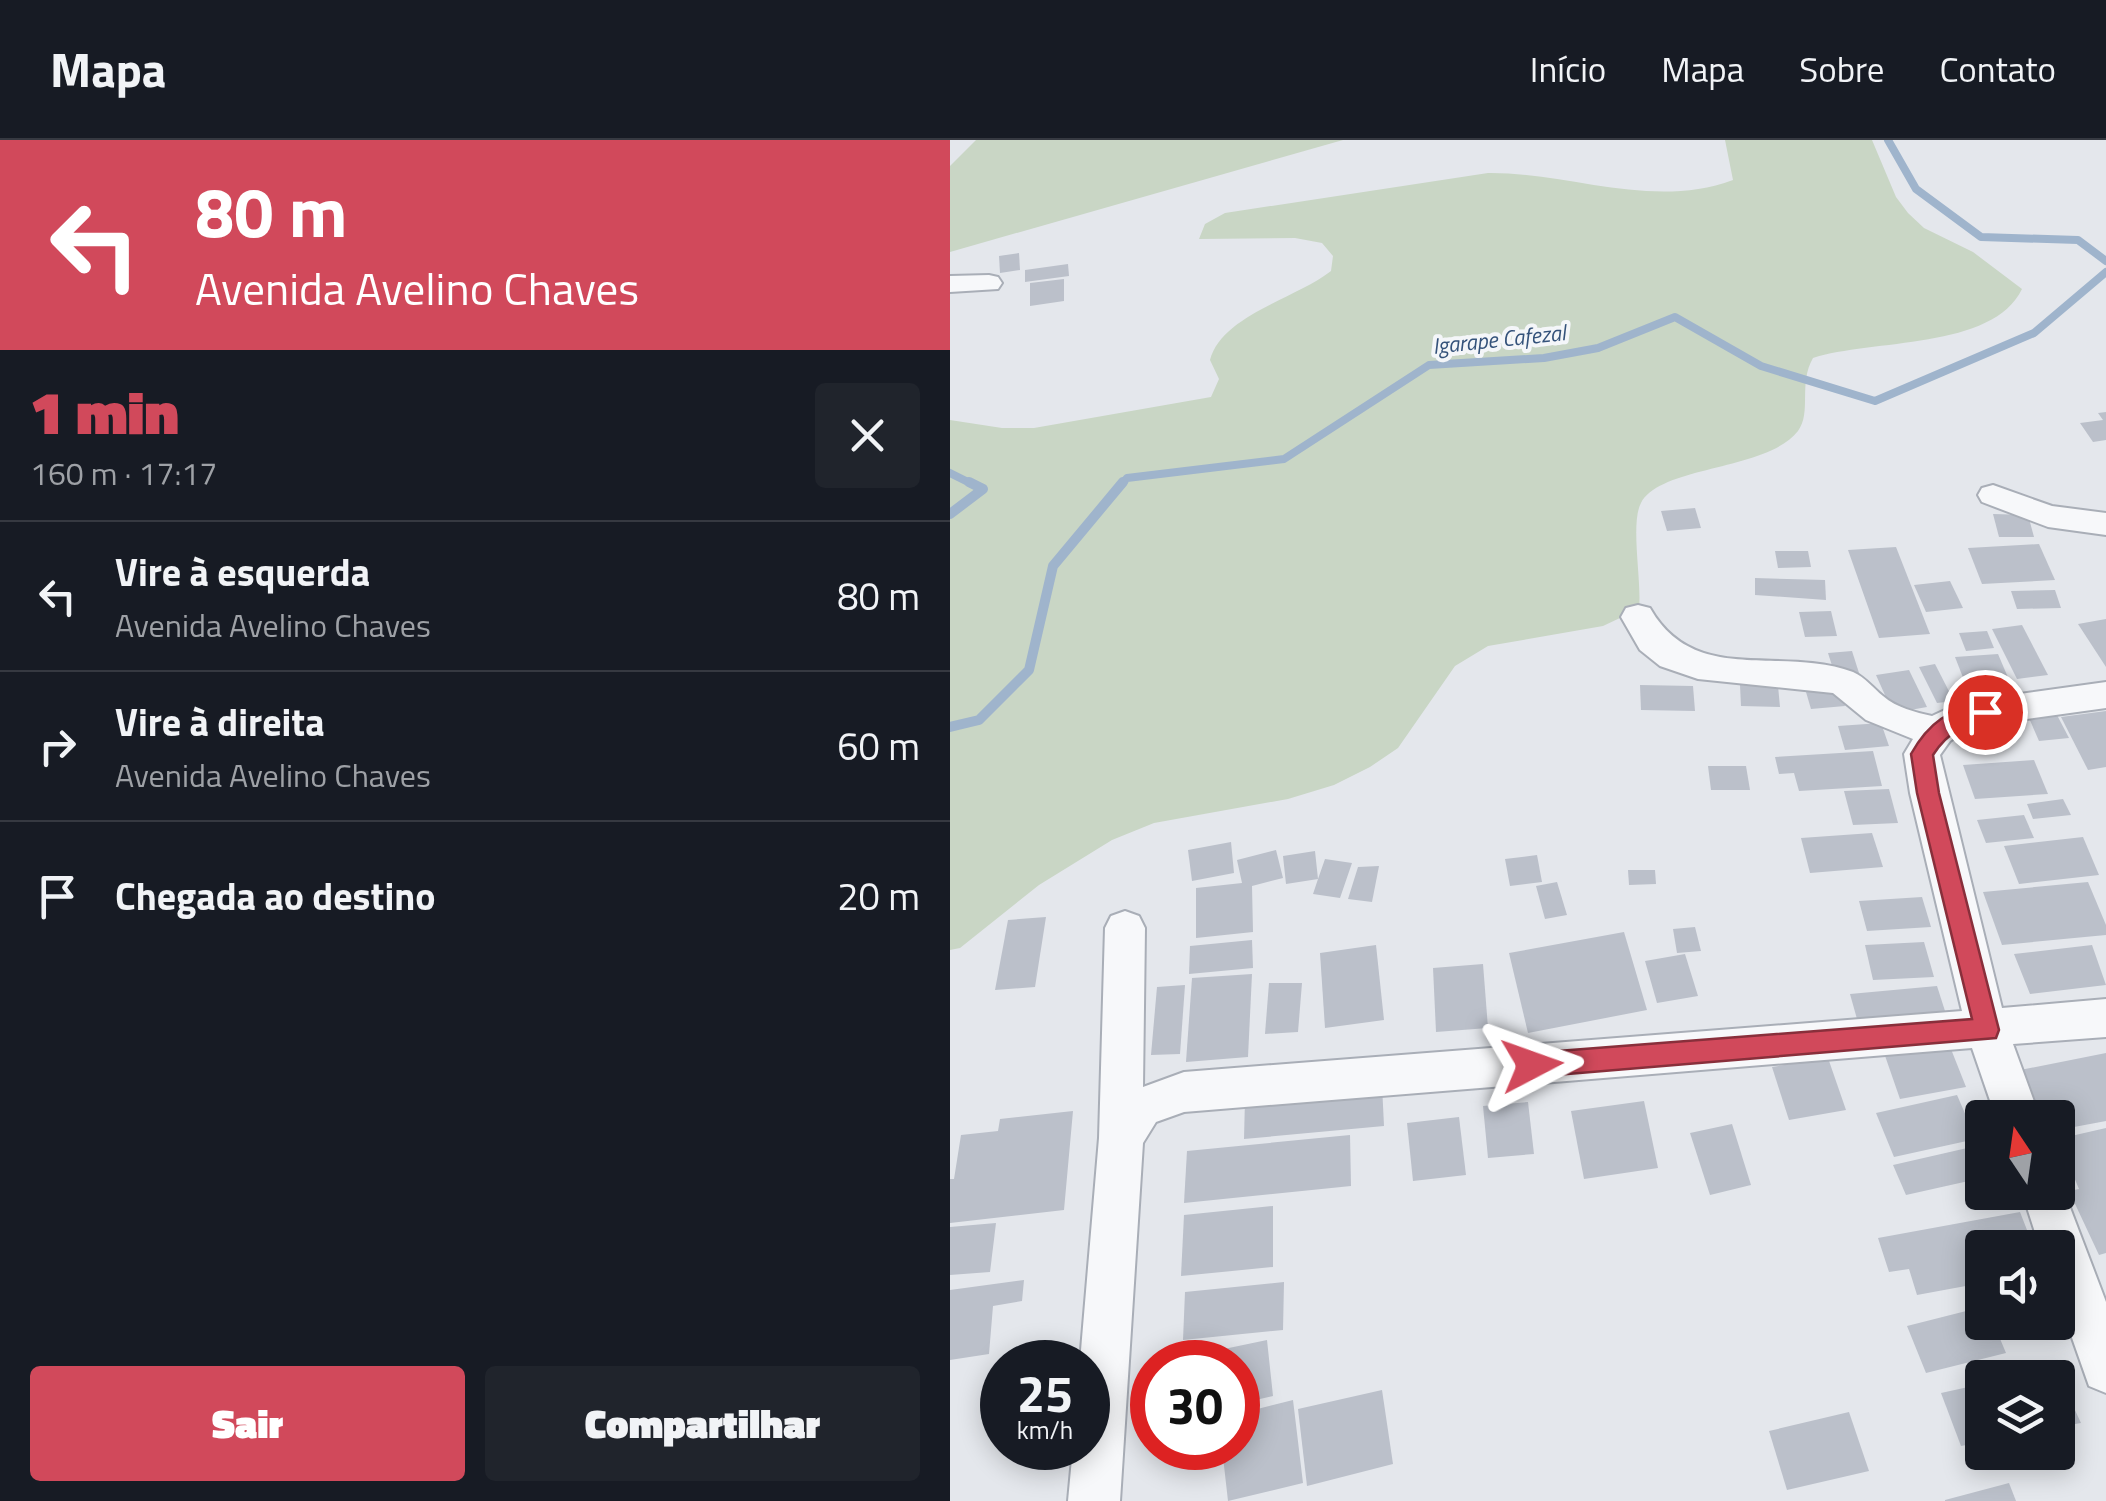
<!DOCTYPE html>
<html lang="pt">
<meta charset="utf-8">
<style>
body{margin:0;font-family:"Titillium Web",sans-serif;background:#20242c;color:#f1f3f6;height:100vh;display:flex;flex-direction:column;font-size:38px;white-space:nowrap}
*{box-sizing:border-box;margin:0}
p{font-size:32px;color:#9ea1a6}
.icon{flex:none;width:55px;height:55px;fill:none;stroke:currentColor;stroke-width:2;stroke-linecap:round;stroke-linejoin:round}
.map{position:relative;flex:1;overflow:hidden}
.sheet{display:flex;flex-direction:column;background:#171b24;width:950px}
.sheet>*{flex:none}
.hud{background:#d1495b;color:#fff;overflow:hidden}
.needle{width:65px;rotate:347deg}
.fabs{position:absolute;left:1015px;top:960px;display:grid;gap:20px}
.fabs a{display:grid;place-items:center;width:110px;height:110px;border-radius:10px;background:#171b24;box-shadow:0 5px 25px #0003;font-size:50px}
.speed{position:absolute;left:30px;top:1200px;display:flex;gap:20px;font-size:50px;font-weight:700;text-align:center}
.speed>*{display:grid;place-content:center;width:130px;height:130px;border-radius:50%;background:#171b24;box-shadow:0 5px 25px #0003;line-height:1}
.speed small{font-size:25px;font-weight:400}
.speed .limit{border:15px solid #d22;background:#fff;color:#111}
.pin{position:absolute;display:grid;place-items:center;width:85px;height:85px;color:#fff;margin:-42px;border:5px solid #fff;border-radius:50%;box-shadow:0 2px 10px #0007}
.me{position:absolute;width:110px;margin:-55px;rotate:86deg;stroke-linejoin:round;filter:drop-shadow(0 0 8px #0008)}
.turn{display:flex;align-items:center;gap:35px;height:210px;padding:0 30px;font-size:45px}
.turn .icon{width:130px;height:130px;stroke-width:2.5}
.turn b{display:block;font-size:70px;line-height:85px}
.round{display:grid;place-items:center;flex:none;width:105px;height:105px;border-radius:10px;background:#20242c}
.headline{display:flex;align-items:center;justify-content:space-between;height:170px;padding:0 30px}
h1{font-size:60px;font-weight:800;line-height:75px;color:#d1495b}
.primary-button{display:flex;gap:20px;margin-top:auto;padding:20px 30px}
.primary-button a{flex:1;height:115px;border-radius:10px;background:#d1495b;color:#fff;font-size:40px;font-weight:800;line-height:115px;text-align:center}
.primary-button a+a{background:#20242c;color:#f1f3f6}
ul{padding:0;list-style:none}
li{display:flex;align-items:center;gap:30px;height:150px;padding:0 30px;border-top:2px solid #363941}
li div{flex:1}
li b{display:block;font-size:38px}
li em{font-style:normal}
header{display:flex;align-items:center;gap:60px;box-sizing:border-box;height:140px;padding:0 50px;background:#171b24;border-bottom:2px solid #363941}
header strong{font-size:48px}
nav{display:flex;gap:55px;margin-inline-start:auto;font-size:35px}
main{display:flex;flex:1;min-height:0}
.map>svg:first-child{display:block}
</style>
<header>
<strong>Mapa</strong>
<nav><a>Início</a><a>Mapa</a><a>Sobre</a><a>Contato</a></nav>
</header>
<main>
<section class="sheet">
<div class="hud">
<div class="turn"><svg class="icon" aria-label="left" viewBox="0 0 24 24"><path d="M17 20v-9H6M10 6l-5 5 5 5"/></svg><div><b>80 m</b>Avenida Avelino Chaves</div></div>
</div>
<div class="headline"><div><h1>1 min</h1><p>160 m · 17:17</p></div><a class="round"><svg class="icon" aria-label="close" viewBox="0 0 24 24"><path d="M6 6l12 12M18 6L6 18"/></svg></a></div>
<ul>
<li><svg class="icon" aria-label="left" viewBox="0 0 24 24"><path d="M17 20v-9H6M10 6l-5 5 5 5"/></svg><div><b>Vire à esquerda</b><p>Avenida Avelino Chaves</p></div><em>80 m</em></li>
<li><svg class="icon" aria-label="right" viewBox="0 0 24 24"><path d="M7 20v-9h11M14 6l5 5-5 5"/></svg><div><b>Vire à direita</b><p>Avenida Avelino Chaves</p></div><em>60 m</em></li>
<li><svg class="icon" aria-label="arrive" viewBox="0 0 24 24"><path d="M6 21V4h12l-3 4 3 4H6"/></svg><div><b>Chegada ao destino</b></div><em>20 m</em></li>
</ul>
<div class="primary-button"><a>Sair</a><a>Compartilhar</a></div>
</section>
<div class="map">
<svg width="1156" height="1361" viewBox="0 0 1156 1361">
<rect width="100%" height="100%" fill="#e4e7ec"/>
<g fill="#c9d6c5">
<polygon points="26,0 393,0 0,112 0,26"/>
<path d="M775,0h147l24,57 12,16 16,15 49,24 49,37c-29,61 -151,50 -209,69 -15,26 -1,54 -15,73 -31,40 -137,34 -157,72 -11,20 1,79 -2,106l-36,17 -115,20 -33,20 -57,82 -28,19 -36,18 -46,14 -134,24 -42,17 -73,45 -79,63 -10,2v-530l52,8h32l177,-31 8,-18 -9,-19c12,-45 85,-61 121,-89l2,-15 -11,-13 -27,-5 -96,1 6,-15 20,-11 263,-40c81,-1 164,37 245,7z"/>
</g>
<g fill="none" stroke-linecap="round" stroke-linejoin="round">
<g stroke="#9fb4cc" stroke-width="8">
<polyline points="938,0 966,49 1031,97 1128,100 1156,121"/>
<polyline points="0,333 24,345"/>
<polyline points="171,345 177,338 334,319 479,225 594,218 648,208 725,177 811,226 925,261 1084,193 1156,132"/>
</g>
<g stroke="#9fb4cc" stroke-width="10">
<polyline points="0,374 33,349 19,342"/>
<polyline points="0,587 29,580 79,530 103,426 173,342"/>
</g>
</g>
<g fill="#bbc0ca">
<polygon points="69,113 70,130 50,133 49,116"/>
<polygon points="118,124 119,136 75,142 75,130"/>
<polygon points="114,139 114,161 80,166 80,143"/>
<polygon points="1156,272 1156,300 1143,302 1130,283 1153,280 1148,273"/>
<polygon points="745,368 751,388 717,391 711,371"/>
<polygon points="1043,374 1078,375 1084,397 1049,397"/>
<polygon points="1089,404 1105,440 1032,444 1018,408"/>
<polygon points="946,407 980,494 929,498 898,410"/>
<polygon points="825,411 858,411 861,427 828,428"/>
<polygon points="805,438 875,440 876,460 805,455"/>
<polygon points="1000,441 1013,468 976,472 964,445"/>
<polygon points="1105,450 1111,468 1067,469 1061,451"/>
<polygon points="881,471 887,496 855,497 849,472"/>
<polygon points="1156,479 1156,527 1128,484"/>
<polygon points="1072,485 1098,535 1067,539 1042,489"/>
<polygon points="1037,491 1044,508 1016,511 1009,493"/>
<polygon points="902,511 909,533 885,535 878,513"/>
<polygon points="1048,514 1065,554 1021,558 1005,517"/>
<polygon points="985,524 1004,561 987,563 969,527"/>
<polygon points="959,530 977,567 943,573 926,535"/>
<polygon points="690,545 743,546 745,571 691,570"/>
<polygon points="790,545 828,546 830,567 791,566"/>
<polygon points="890,549 895,566 861,569 856,552"/>
<polygon points="1156,571 1156,627 1138,630 1111,577"/>
<polygon points="1107,575 1119,598 1089,601 1079,578"/>
<polygon points="931,583 939,606 895,610 888,586"/>
<polygon points="923,611 932,646 849,651 844,633 829,634 825,617"/>
<polygon points="1084,620 1098,654 1025,659 1013,625"/>
<polygon points="758,626 796,626 800,650 761,650"/>
<polygon points="939,649 948,683 903,685 894,651"/>
<polygon points="1113,659 1121,675 1083,679 1077,664"/>
<polygon points="1074,675 1084,698 1036,703 1027,680"/>
<polygon points="922,693 933,727 860,733 851,698"/>
<polygon points="1133,697 1149,735 1069,744 1054,706"/>
<polygon points="281,702 284,733 242,741 238,710"/>
<polygon points="326,710 333,738 302,746 303,792 246,798 246,748 292,743 287,720"/>
<polygon points="365,711 368,739 375,719 402,723 390,758 363,754 368,739 336,744 333,716"/>
<polygon points="587,715 592,742 560,746 555,719"/>
<polygon points="429,726 422,762 398,759 408,727"/>
<polygon points="678,730 705,730 706,744 679,745"/>
<polygon points="607,742 617,775 595,779 586,746"/>
<polygon points="1138,742 1156,785 1156,795 1052,805 1033,752"/>
<polygon points="972,757 981,787 917,791 909,761"/>
<polygon points="96,777 85,847 45,850 58,780"/>
<polygon points="745,787 751,811 727,813 723,789"/>
<polygon points="674,792 697,870 578,893 559,813"/>
<polygon points="302,800 303,828 239,834 240,806"/>
<polygon points="974,802 984,837 923,840 915,805"/>
<polygon points="426,805 434,880 375,888 370,813"/>
<polygon points="1142,805 1156,845 1080,854 1064,814"/>
<polygon points="735,814 748,856 707,863 695,821"/>
<polygon points="533,824 538,888 486,892 483,828"/>
<polygon points="302,834 298,917 236,922 242,838"/>
<polygon points="319,843 352,843 348,892 315,894"/>
<polygon points="235,845 230,914 201,915 207,847"/>
<polygon points="987,846 995,871 907,879 900,854"/>
<polygon points="997,899 1016,947 950,959 933,910"/>
<polygon points="1156,913 1156,981 1108,990 1108,978 1091,978 1070,930"/>
<polygon points="878,918 896,970 839,980 822,927"/>
<polygon points="432,945 434,986 294,999 295,959"/>
<polygon points="1007,955 1026,999 944,1017 926,973"/>
<polygon points="694,961 708,1028 634,1039 621,971"/>
<polygon points="578,962 584,1014 538,1018 533,966"/>
<polygon points="123,971 114,1070 0,1083 0,1039 4,1039 11,995 48,991 50,979"/>
<polygon points="509,977 516,1035 463,1041 457,983"/>
<polygon points="782,984 801,1045 760,1055 740,993"/>
<polygon points="1156,988 1156,1113 1149,1115 1119,1051 1129,1049 1108,999"/>
<polygon points="400,995 401,1046 234,1063 237,1011"/>
<polygon points="1026,1006 1032,1020 1032,1038 956,1055 943,1025"/>
<polygon points="323,1066 323,1127 231,1136 234,1075"/>
<polygon points="1070,1072 1084,1108 1032,1108 1032,1143 967,1155 959,1129 939,1132 928,1098"/>
<polygon points="46,1083 40,1132 0,1135 0,1087"/>
<polygon points="74,1140 72,1161 43,1166 39,1214 0,1220 0,1150"/>
<polygon points="334,1142 333,1190 233,1200 235,1152"/>
<polygon points="1032,1167 1032,1182 1043,1182 1056,1213 976,1233 957,1186"/>
<polygon points="317,1200 323,1256 288,1264 288,1222 231,1222 231,1218"/>
<polygon points="1106,1228 1110,1238 1131,1283 1108,1287 1108,1238 1070,1238"/>
<polygon points="1032,1244 1032,1302 1011,1306 991,1253"/>
<polygon points="432,1250 443,1324 357,1346 348,1269"/>
<polygon points="343,1260 353,1343 278,1361 272,1308 288,1308 288,1274"/>
<polygon points="899,1272 919,1331 837,1350 819,1291"/>
<polygon points="1059,1343 1066,1361 995,1361 995,1360"/>
</g>
<g fill="none" stroke-linecap="round" stroke-linejoin="round">
<g stroke="#a9aeb7" stroke-width="4">
<g id="minor">
<polygon points="39,135 48,137 52,143 48,149 0,152 0,136"/>
<polygon points="1043,345 1102,366 1156,373 1156,395 1098,387 1032,362 1028,355 1032,348"/>
<path d="M688,465l12,3c45,79 130,37 203,64 12,5 20,16 30,24 14,12 32,16 49,20l30,-14 144,-20v26l-136,19 -20,14 -10,14 62,253 104,-9v38l-93,7 27,74h-44l-24,-70 -788,64 -28,10 -13,21 -23,358h-52l5,-53h15v-86h-8l19,-224 6,-210 6,-12 14,-5 14,5 6,12 -2,159 41,-15 778,-61 -52,-218 -6,-39 9,-15 -47,-19 -33,-27 -135,-14 -38,-13 -20,-16 -19,-33 5,-9z"/>
<polygon points="1108,1036 1156,1162 1156,1253 1139,1246 1108,1158 1108,1108 1090,1108 1072,1052 1108,1052"/>
</g>
</g>
<use href="#minor" fill="#f7f8fa" fill-rule="evenodd"/>
</g>
<path fill="#d1495b" stroke="#882f3b" stroke-width="2.5" d="M1035,563l11,9 -3,5c-28,8 -44,13 -60,38l6,38 60,237 -3,8 -464,39 -9,-4 -3,-8 3,-9 9,-3 440,-34 -55,-226 -6,-39c18,-32 38,-45 74,-51z"/>
<g text-anchor="middle" stroke-width="8" stroke-linejoin="round" paint-order="stroke">
<g font-size="22" font-style="italic" fill="#34527a" stroke="#f4f6f9">
<text transform="translate(549 199) rotate(-6)" y="8">Igarape Cafezal</text>
</g>
</g>
</svg>
<div class="fabs">
<a><svg class="needle" viewBox="-14 -14 28 28"><path d="M0-13l5 13h-10z" fill="#e53935"/><path d="M0 13l5-13h-10z" fill="#9ea1a6"/></svg></a>
<a><svg class="icon" aria-label="sound" viewBox="0 0 24 24"><path d="M4 9h4l5-4v14l-5-4H4zM17 9q2 3 0 6"/></svg></a>
<a><svg class="icon" aria-label="layers" viewBox="0 0 24 24"><path d="M12 4l9 5-9 5-9-5zM3 14l9 5 9-5"/></svg></a>
</div>
<div class="speed"><div>25<small>km/h</small></div><div class="limit">30</div></div>
<div class="pin" style="left:1035px;top:572px;background:#d93025"><svg class="icon" aria-label="arrive" viewBox="0 0 24 24"><path d="M6 21V4h12l-3 4 3 4H6"/></svg></div>
<svg class="me" style="left:582px;top:925px" viewBox="-20 -20 40 40"><path d="M0-17L14 15 0 8-14 15z" fill="#d1495b" stroke="#fff" stroke-width="4"/></svg>
</div>
</main>
